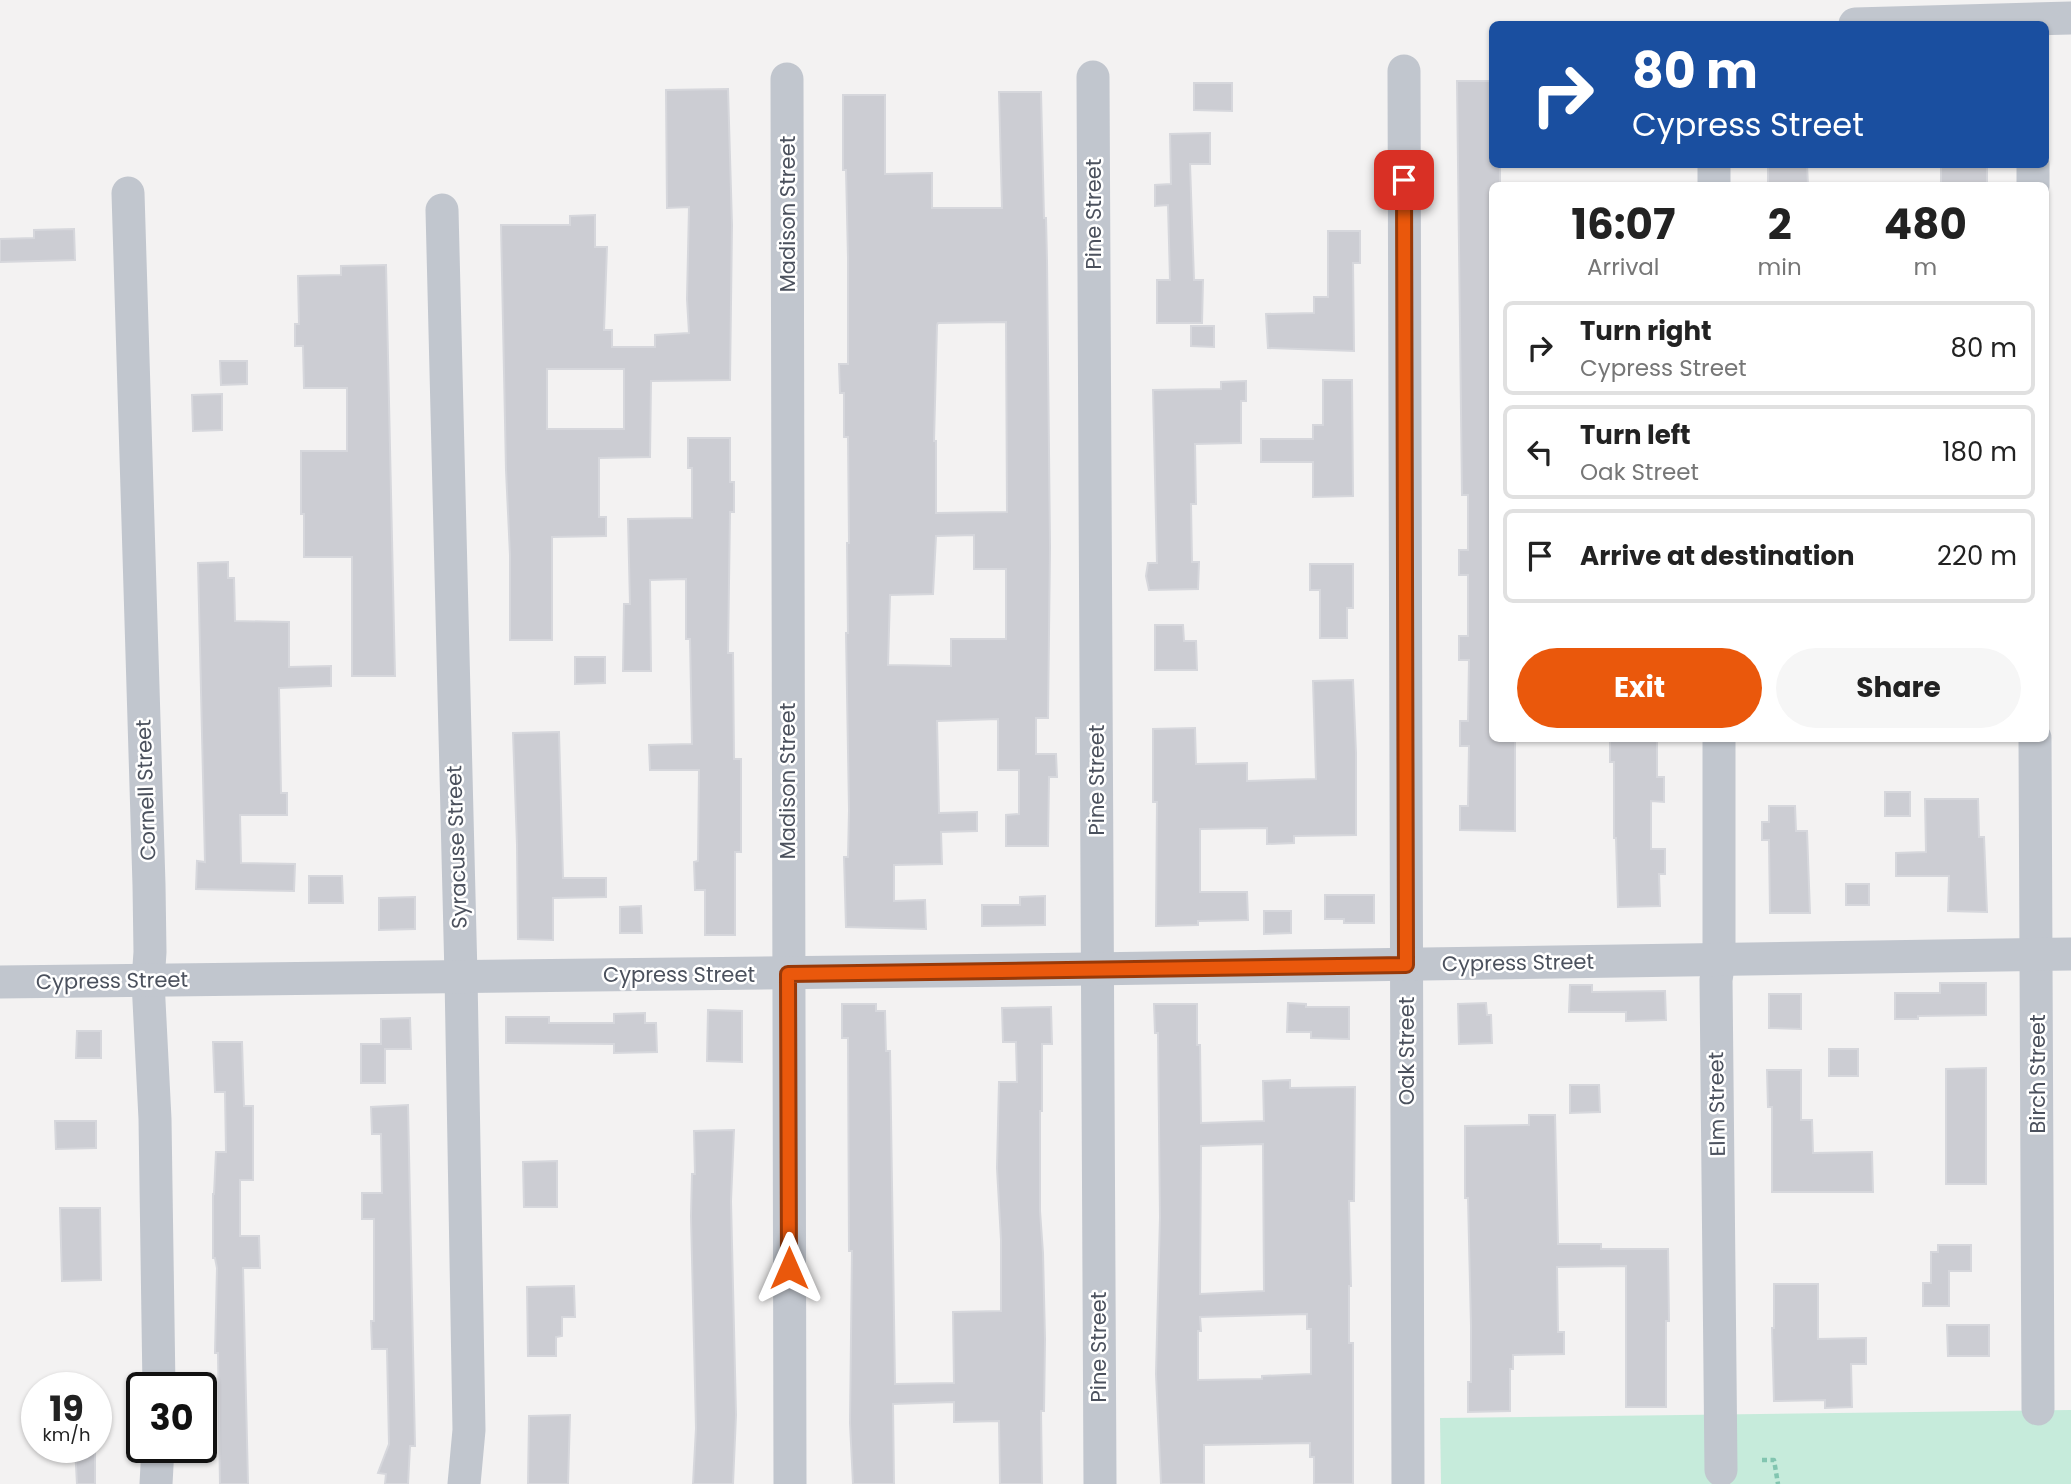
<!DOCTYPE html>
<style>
body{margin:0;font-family:Poppins,sans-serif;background:#f6f6f6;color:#222;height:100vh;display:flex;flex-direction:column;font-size:26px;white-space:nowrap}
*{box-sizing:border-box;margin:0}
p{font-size:23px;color:#767676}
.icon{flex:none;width:38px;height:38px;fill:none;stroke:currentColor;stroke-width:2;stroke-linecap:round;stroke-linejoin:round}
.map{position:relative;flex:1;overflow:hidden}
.sheet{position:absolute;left:1489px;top:182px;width:560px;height:560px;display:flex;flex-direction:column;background:#fff;border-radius:10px;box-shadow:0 2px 5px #0004}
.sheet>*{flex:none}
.top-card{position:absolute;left:1489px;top:21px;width:560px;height:147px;border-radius:10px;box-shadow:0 2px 5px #0004;background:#1a4fa0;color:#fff;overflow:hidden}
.speed{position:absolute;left:21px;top:1372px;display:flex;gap:14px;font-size:35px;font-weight:700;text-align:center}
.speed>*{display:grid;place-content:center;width:91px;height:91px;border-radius:50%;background:#fff;box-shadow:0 2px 5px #0004;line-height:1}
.speed small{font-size:18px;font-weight:400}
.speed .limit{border:4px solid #111;border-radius:10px;background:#fff;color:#111}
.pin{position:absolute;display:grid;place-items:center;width:60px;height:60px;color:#fff;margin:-30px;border-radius:14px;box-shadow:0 4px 10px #0006}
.me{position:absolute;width:77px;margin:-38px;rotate:0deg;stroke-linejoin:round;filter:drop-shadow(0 0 5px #0008)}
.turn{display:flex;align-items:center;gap:24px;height:147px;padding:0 28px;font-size:32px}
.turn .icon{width:91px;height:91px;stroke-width:2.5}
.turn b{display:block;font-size:49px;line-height:60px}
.eta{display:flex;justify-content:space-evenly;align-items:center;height:119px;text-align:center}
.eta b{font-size:42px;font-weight:700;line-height:49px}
.action{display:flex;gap:14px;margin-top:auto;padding:14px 28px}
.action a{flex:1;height:80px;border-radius:42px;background:#ea580c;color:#fff;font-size:28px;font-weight:700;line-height:80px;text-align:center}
.action a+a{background:#f6f6f6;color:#222}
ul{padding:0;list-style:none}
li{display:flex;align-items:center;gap:21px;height:94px;margin:0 14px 10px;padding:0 14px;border:4px solid #e0e0e0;border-radius:10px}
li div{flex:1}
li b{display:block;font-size:26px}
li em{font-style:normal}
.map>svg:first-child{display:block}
</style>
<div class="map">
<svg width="2071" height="1484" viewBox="0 0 2071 1484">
<rect width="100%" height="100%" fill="#f3f2f2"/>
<polygon fill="#c6ebdb" points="2071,1410 2071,1484 1441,1484 1440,1418"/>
<g fill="#cccdd3" stroke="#d6d7dc" stroke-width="2" fill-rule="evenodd">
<polygon points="1457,81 1493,81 1493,164 1500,164 1500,186 1493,186 1493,738 1515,738 1515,831 1460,830 1460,806 1468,806 1469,746 1460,746 1460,721 1468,721 1469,660 1459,660 1459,636 1468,636 1468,575 1459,575 1459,550 1468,550 1468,495 1462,495"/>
<polygon points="1194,83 1232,83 1232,111 1194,110"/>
<path d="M728,89l4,136 -2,155 -79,1 -1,76 -51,1v59h7v19l-54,1v103h-42v-85l-4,-85 -5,-245h69v-9l25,-1v32h12l-3,83h8v17h43v-12l34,-2 -2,-34 2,-92 -22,1 -1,-118zM547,369h77v60h-77z"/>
<path d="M999,92h42l3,126h2l1,43 3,286 -2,171h-12v36h20l1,23h-8l-1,69h-42v-31l13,-1v-44h-21v-51l-61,2 2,92 38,-1v19l-36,1 1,32 -48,1v36l31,-1 1,29 -80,-2 -2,-70h4l1,-47 -3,-177h2l-1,-90h2l-1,-106h-4v-44h-4l-1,-29h9v-106l-2,-88h-3v-75h42v79l47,-1v35h70zM1006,322l1,190 -71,1v-72h-2l3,-116 1,-2zM974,535v34h32v70h-55v27l-63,-1 2,-70 43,-1 3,-58z"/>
<polygon points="1210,133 1210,164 1190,164 1194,280 1203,280 1202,323 1157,323 1157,280 1170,280 1168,205 1155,206 1155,185 1171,184 1170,134"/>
<polygon points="1768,164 1807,164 1808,186 1768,186"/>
<polygon points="1941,164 1987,164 1987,185 1941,184"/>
<polygon points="74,229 75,260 0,262 0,239 34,238 34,230"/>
<polygon points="1328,231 1360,231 1360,263 1353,263 1354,351 1268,348 1266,314 1314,313 1314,297 1328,297"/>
<polygon points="386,265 395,676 352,676 352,557 304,557 304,514 301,514 301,451 347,451 347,388 304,388 303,346 295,346 295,324 299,324 298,276 341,275 341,266"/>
<polygon points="1191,326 1214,326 1214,347 1191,346"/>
<polygon points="220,361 247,361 247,384 221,385"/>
<polygon points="1323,380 1352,380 1353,496 1313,497 1313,462 1261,462 1261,439 1313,439 1313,425 1323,425"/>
<polygon points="1246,381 1246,401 1241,401 1241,443 1195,444 1196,504 1191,504 1192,562 1199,562 1198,589 1149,590 1146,576 1148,563 1157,563 1153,390 1221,389 1221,382"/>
<polygon points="222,394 222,430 193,431 192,395"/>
<polygon points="688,438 730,438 730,482 734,482 734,512 730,512 728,653 733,653 734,759 741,759 741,852 735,852 735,935 705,935 705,890 695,890 694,862 698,861 699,770 650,770 649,745 692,744 690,639 686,639 686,579 650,580 651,671 623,671 624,604 630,604 628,519 692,518 692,468 688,468"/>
<polygon points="228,562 228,578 234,578 235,621 289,622 289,667 331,666 331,686 279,688 281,793 287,793 287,815 240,815 241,863 295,864 294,891 196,889 197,861 205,862 198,563"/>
<polygon points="1310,564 1353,564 1353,608 1347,608 1347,638 1320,638 1320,590 1310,590"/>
<polygon points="1155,625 1183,625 1184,641 1196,641 1197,670 1155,670"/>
<polygon points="575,657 605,657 605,683 575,684"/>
<polygon points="1353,680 1356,753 1356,835 1294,836 1294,843 1267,844 1267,828 1200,829 1200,892 1247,892 1248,920 1198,921 1198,925 1156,926 1157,802 1153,802 1153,729 1195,728 1196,764 1247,763 1247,781 1316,779 1313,681"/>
<polygon points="559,732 563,878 606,878 606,897 553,898 553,940 518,939 517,845 513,733"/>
<polygon points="1610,738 1657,738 1657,777 1664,777 1664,802 1651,801 1651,849 1665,849 1665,874 1659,874 1660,906 1618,907 1616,838 1614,838 1614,762 1610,762"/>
<rect x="1885" y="792" width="25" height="24"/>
<polygon points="1925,799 1978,799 1979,837 1984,837 1987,912 1948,911 1949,876 1896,876 1896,853 1926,852"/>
<polygon points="1769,806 1795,806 1796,831 1807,831 1810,913 1770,913 1769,840 1762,840 1762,822 1769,822"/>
<polygon points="309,876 342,876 343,903 309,903"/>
<rect x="1846" y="884" width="23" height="21"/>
<polygon points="1325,895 1374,895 1374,923 1344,923 1344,919 1325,919"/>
<polygon points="1045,896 1045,925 982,926 982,905 1020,905 1020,897"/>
<polygon points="415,897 415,929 379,930 379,898"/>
<polygon points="641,906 642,933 620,933 620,907"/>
<polygon points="1264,911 1291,911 1291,933 1264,934"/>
<polygon points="1940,983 1986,983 1986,1015 1918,1016 1918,1019 1895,1019 1895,993 1940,993"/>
<polygon points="1570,985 1592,985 1592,992 1665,991 1666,1020 1626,1021 1626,1012 1569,1012"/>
<polygon points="1769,994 1801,994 1801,1029 1769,1028"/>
<polygon points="1288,1003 1306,1004 1306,1007 1349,1007 1349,1039 1311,1038 1311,1032 1287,1032"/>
<polygon points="1486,1003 1487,1015 1491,1015 1492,1043 1459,1044 1458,1004"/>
<polygon points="842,1004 876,1004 876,1011 885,1011 886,1051 890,1051 895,1384 954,1383 953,1312 1001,1311 1001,1240 997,1168 999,1082 1017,1082 1016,1042 1003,1042 1002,1008 1051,1007 1052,1044 1042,1044 1042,1111 1040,1111 1040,1211 1043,1253 1045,1339 1044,1411 1041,1411 1042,1484 1000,1484 999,1421 954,1422 954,1402 893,1404 894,1484 853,1484 850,1423 852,1251 849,1251 848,1038 842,1038"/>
<path d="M1154,1004h43v41h3l1,78 63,-2 -1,-40 27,-1v8l65,-1 -1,114h-5l2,85h-2v57h4v141h-39v-27h-4v-14l-106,2v39h-43l-5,-110 4,-157 -2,-184h-3zM1263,1144l1,147 -64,3 1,-148zM1307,1314v15h4v45l-49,2v3l-64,1v-49h3l-1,-14z"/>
<polygon points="708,1010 742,1011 742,1062 707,1061"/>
<polygon points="645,1013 645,1023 656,1023 657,1052 614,1053 614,1044 506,1043 506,1017 549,1017 549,1023 614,1023 614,1014"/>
<polygon points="410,1018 411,1049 385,1049 385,1083 361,1083 361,1044 381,1044 381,1019"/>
<polygon points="77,1031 101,1031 101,1058 76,1058"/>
<polygon points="213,1042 242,1042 244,1106 253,1106 253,1180 240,1180 240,1236 259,1236 260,1268 243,1268 248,1484 220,1484 218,1353 215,1353 217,1268 215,1258 213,1258 213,1194 214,1194 216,1152 226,1152 225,1092 215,1092"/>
<rect x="1829" y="1049" width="29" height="27"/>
<polygon points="1986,1068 1986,1184 1946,1184 1946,1069"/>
<polygon points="1767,1070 1801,1070 1801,1120 1812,1120 1813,1153 1872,1152 1873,1192 1772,1192 1772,1107 1768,1107"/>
<polygon points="1570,1085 1599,1085 1600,1112 1570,1113"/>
<polygon points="408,1105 415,1446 410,1446 408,1484 385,1484 386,1474 378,1473 389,1444 387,1349 372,1349 371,1321 374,1321 374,1219 362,1219 362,1193 382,1193 381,1134 372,1134 371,1107"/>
<polygon points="1529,1115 1555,1115 1558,1244 1601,1244 1601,1249 1668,1249 1669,1321 1666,1321 1666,1407 1626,1407 1626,1266 1557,1267 1558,1332 1564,1332 1564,1354 1513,1355 1513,1369 1510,1369 1510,1411 1468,1412 1468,1382 1471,1382 1471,1326 1468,1198 1465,1198 1465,1126 1529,1125"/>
<polygon points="55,1121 96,1121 96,1148 56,1149"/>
<polygon points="734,1130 731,1201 736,1415 733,1484 693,1484 696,1428 691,1216 692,1174 695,1174 694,1131"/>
<polygon points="557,1161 557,1207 524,1207 523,1162"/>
<polygon points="60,1208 100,1208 101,1280 62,1281"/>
<polygon points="1938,1245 1971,1245 1971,1271 1949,1271 1949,1306 1923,1306 1923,1283 1931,1283 1931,1252 1938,1252"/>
<polygon points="1774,1284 1818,1284 1818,1339 1866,1338 1866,1364 1851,1364 1852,1407 1825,1408 1825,1400 1774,1401 1772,1328 1774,1328"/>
<polygon points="574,1286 575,1317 562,1317 562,1336 556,1337 556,1356 528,1356 527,1287"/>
<polygon points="1947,1325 1989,1325 1989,1356 1948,1356"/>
<polygon points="570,1415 568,1484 528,1484 529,1416"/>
<polygon points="75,1447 95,1447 95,1484 77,1484"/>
</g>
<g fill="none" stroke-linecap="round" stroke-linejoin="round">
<polyline stroke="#82c5b0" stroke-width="4.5" stroke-dasharray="5 3.5" stroke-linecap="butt" points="1762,1460 1774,1460 1778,1484"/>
<g stroke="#c1c6ce" stroke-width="33">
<polyline points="1855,24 2071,18"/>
<polyline points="1404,71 1408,1484"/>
<polyline points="1093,77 1100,1484"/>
<polyline points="787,79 790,1484"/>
<polyline points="1714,164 1714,186"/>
<polyline points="2033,164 2033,186"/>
<polyline points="128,193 149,885 150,952 148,981 155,1119 159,1388"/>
<polyline points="442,210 461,976 469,1430 464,1484"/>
<polyline points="1719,738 1719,960 1716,980 1721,1470"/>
<polyline points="2035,738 2038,1409"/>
<path d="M0,982c690,-6 1381,-17 2071,-28"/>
<polyline points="156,1484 158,1447"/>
</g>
</g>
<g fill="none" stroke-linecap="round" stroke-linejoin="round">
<g stroke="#983908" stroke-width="18">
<polyline id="route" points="789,1268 788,974 1406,965 1404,180"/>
</g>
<use href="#route" stroke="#ea580c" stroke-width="12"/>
</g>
<g text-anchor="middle" stroke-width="5" stroke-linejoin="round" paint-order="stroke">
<g font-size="21" fill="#4b515d" stroke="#fff">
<text transform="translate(788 214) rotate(-90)" y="7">Madison Street</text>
<text transform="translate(1094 214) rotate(-90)" y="7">Pine Street</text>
<text transform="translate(1097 780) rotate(-90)" y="7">Pine Street</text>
<text transform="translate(788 781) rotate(-90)" y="7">Madison Street</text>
<text transform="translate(146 790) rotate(-92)" y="7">Cornell Street</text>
<text transform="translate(457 847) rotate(-92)" y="7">Syracuse Street</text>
<text transform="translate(1518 963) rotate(-1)" y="7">Cypress Street</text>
<text x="679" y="982">Cypress Street</text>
<text transform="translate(112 981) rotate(-1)" y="7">Cypress Street</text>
<text transform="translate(1407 1051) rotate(-90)" y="7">Oak Street</text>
<text transform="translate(2038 1074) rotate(-90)" y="7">Birch Street</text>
<text transform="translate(1717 1104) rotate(-91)" y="7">Elm Street</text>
<text transform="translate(1099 1347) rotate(-90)" y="7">Pine Street</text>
</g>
</g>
</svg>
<div class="speed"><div>19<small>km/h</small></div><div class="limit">30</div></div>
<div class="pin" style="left:1404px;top:180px;background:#d93025"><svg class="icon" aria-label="arrive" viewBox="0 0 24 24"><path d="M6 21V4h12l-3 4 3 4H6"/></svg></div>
<svg class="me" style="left:789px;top:1268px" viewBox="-20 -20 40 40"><path d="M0-17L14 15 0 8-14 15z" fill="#ea580c" stroke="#fff" stroke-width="4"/></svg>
<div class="top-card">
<div class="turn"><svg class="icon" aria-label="right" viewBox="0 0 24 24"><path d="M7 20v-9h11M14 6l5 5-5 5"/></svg><div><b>80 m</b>Cypress Street</div></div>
</div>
<section class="sheet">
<div class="eta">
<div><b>16:07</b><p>Arrival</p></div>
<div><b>2</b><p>min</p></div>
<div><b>480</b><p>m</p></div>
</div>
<ul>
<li><svg class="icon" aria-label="right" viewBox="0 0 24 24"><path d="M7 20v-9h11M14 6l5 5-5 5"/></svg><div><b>Turn right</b><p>Cypress Street</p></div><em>80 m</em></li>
<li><svg class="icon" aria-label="left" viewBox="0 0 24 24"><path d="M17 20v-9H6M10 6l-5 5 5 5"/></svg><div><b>Turn left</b><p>Oak Street</p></div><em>180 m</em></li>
<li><svg class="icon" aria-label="arrive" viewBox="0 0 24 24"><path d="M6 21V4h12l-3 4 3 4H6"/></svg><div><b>Arrive at destination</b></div><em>220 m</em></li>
</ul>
<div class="action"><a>Exit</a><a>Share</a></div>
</section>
</div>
